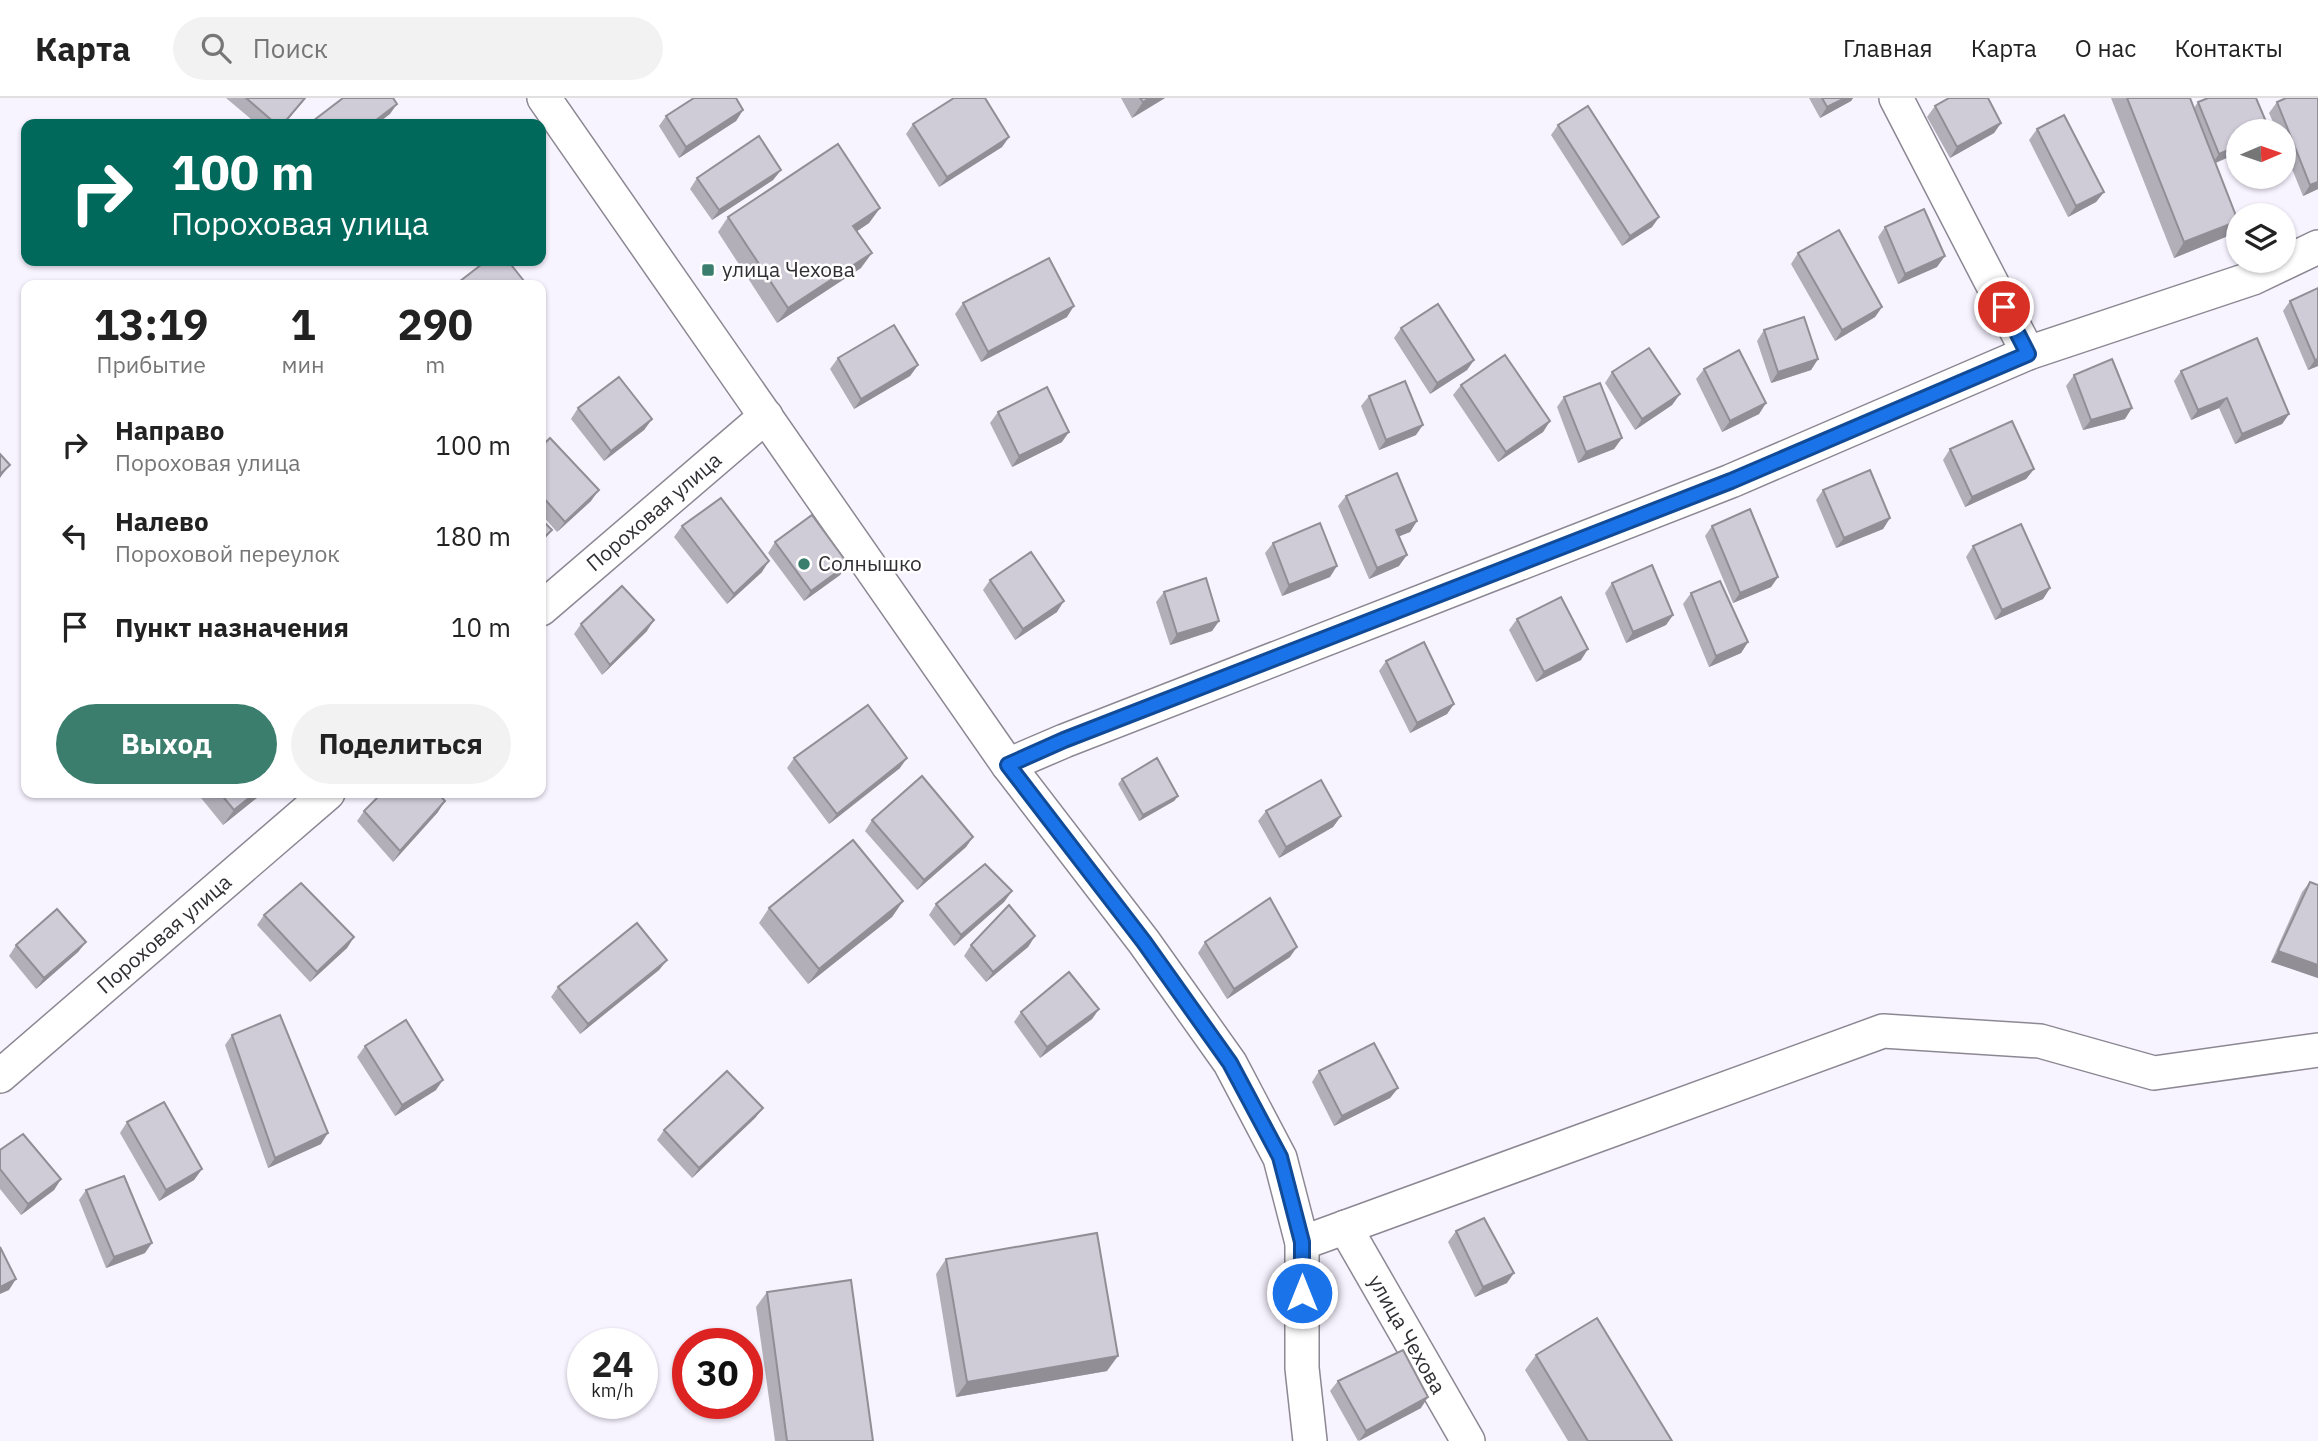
<!DOCTYPE html>
<html lang="ru">
<meta charset="utf-8">
<style>
body{margin:0;font-family:"IBM Plex Sans",sans-serif;background:#f2f2f2;color:#222;height:100vh;display:flex;flex-direction:column;font-size:26px;white-space:nowrap}
*{box-sizing:border-box;margin:0}
p{font-size:23px;color:#767676}
.icon{flex:none;width:38px;height:38px;fill:none;stroke:currentColor;stroke-width:2;stroke-linecap:round;stroke-linejoin:round}
.map{position:relative;flex:1;overflow:hidden}
.side{position:absolute;left:21px;top:182px;width:525px;height:518px;display:flex;flex-direction:column;background:#fff;border-radius:14px;box-shadow:0 2px 5px #0004}
.side>*{flex:none}
.top-card{position:absolute;left:21px;top:21px;width:525px;height:147px;border-radius:14px;box-shadow:0 2px 5px #0004;background:#00695c;color:#fff;overflow:hidden}
.needle{width:46px;rotate:88deg}
.buttons{position:absolute;left:2226px;top:21px;display:grid;gap:14px}
.buttons a{display:grid;place-items:center;width:70px;height:70px;border-radius:50%;background:#fff;box-shadow:0 2px 5px #0004;font-size:35px}
.speed{position:absolute;left:567px;top:1230px;display:flex;gap:14px;font-size:35px;font-weight:700;text-align:center}
.speed>*{display:grid;place-content:center;width:91px;height:91px;border-radius:50%;background:#fff;box-shadow:0 2px 5px #0004;line-height:1}
.speed small{font-size:18px;font-weight:400}
.speed .limit{border:10px solid #d22;background:#fff;color:#111}
.pin{position:absolute;display:grid;place-items:center;width:60px;height:60px;color:#fff;margin:-30px;border:4px solid #fff;border-radius:50%;box-shadow:0 2px 7px #0007}
.me{position:absolute;width:77px;margin:-38px;rotate:0deg;stroke-linejoin:round;filter:drop-shadow(0 0 5px #0008)}
.turn{display:flex;align-items:center;gap:24px;height:147px;padding:0 35px;font-size:32px}
.turn .icon{width:91px;height:91px;stroke-width:2.5}
.turn b{display:block;font-size:49px;line-height:60px}
.eta{display:flex;justify-content:space-evenly;align-items:center;height:119px;text-align:center}
.eta b{font-size:42px;font-weight:700;line-height:49px}
.action{display:flex;gap:14px;margin-top:auto;padding:14px 35px}
.action a{flex:1;height:80px;border-radius:42px;background:#3c7e6e;color:#fff;font-size:28px;font-weight:700;line-height:80px;text-align:center}
.action a+a{background:#f2f2f2;color:#222}
ul{padding:0;list-style:none}
li{display:flex;align-items:center;gap:21px;height:91px;padding:0 35px}
li div{flex:1}
li b{display:block;font-size:26px}
li em{font-style:normal}
header{display:flex;align-items:center;gap:42px;box-sizing:border-box;height:98px;padding:0 35px;background:#fff;border-bottom:2px solid #e0e0e0}
header strong{font-size:33px}
nav{display:flex;gap:38px;margin-inline-start:auto;font-size:24px}
.search{width:490px;height:63px;background:#f2f2f2;display:flex;align-items:center;gap:18px;box-sizing:border-box;padding:0 24px;border-radius:38px;color:#767676;font-size:26px}
.map>svg:first-child{display:block}
</style>
<header>
<strong>Карта</strong>
<div class="search"><svg class="icon" aria-label="search" viewBox="0 0 24 24"><circle cx="10" cy="10" r="6"/><path d="M15 15l6 6"/></svg>Поиск</div>
<nav><a>Главная</a><a>Карта</a><a>О нас</a><a>Контакты</a></nav>
</header>
<div class="map">
<svg width="2318" height="1343" viewBox="0 0 2318 1343">
<rect width="100%" height="100%" fill="#f7f3ff"/>
<g fill="none" stroke-linecap="round" stroke-linejoin="round">
<g stroke="#8c8893" stroke-width="36">
<g id="street">
<polyline points="544,0 1008,667 1144,844 1230,965 1280,1060 1302,1145 1302,1270 1310,1343"/>
<polyline points="1896,0 2028,255"/>
<path id="s1" d="M541,511l225,-193"/>
<polyline points="1008,667 1064,643 1731,383 2028,255 2253,180 2318,149"/>
<path id="s2" d="M0,978l328,-283"/>
<path id="s3" d="M1345,1129l123,214"/>
<polyline points="1302,1145 1883,933 2040,943 2154,975 2318,952"/>
</g>
</g>
<use href="#street" stroke="#fff" stroke-width="33"/>
</g>
<g fill="#b2afb9">
<polygon points="226,0 306,0 284,26 257,26"/>
<polygon points="1121,0 1165,0 1132,20"/>
<polygon points="1809,0 1853,0 1851,3 1820,20"/>
<polygon points="2111,0 2190,0 2194,10 2198,4 2238,55 2216,65 2228,138 2174,160"/>
<polygon points="2318,0 2318,91 2303,98 2284,51 2284,33 2277,33 2269,15 2277,4"/>
<polygon points="1935,8 2001,25 1994,35 1950,60 1927,19"/>
<polygon points="743,12 736,23 679,60 659,28 666,18"/>
<polygon points="913,26 1009,39 1002,49 939,89 906,36"/>
<polygon points="1558,27 1659,119 1652,129 1622,148 1551,37"/>
<polygon points="2037,31 2104,94 2096,104 2068,119 2029,42"/>
<polygon points="781,72 773,82 712,122 690,91 697,80"/>
<polygon points="880,110 869,125 857,133 861,170 777,225 718,134 728,119"/>
<polygon points="1885,129 1937,169 1898,186 1878,139"/>
<polygon points="1798,155 1882,209 1875,219 1835,243 1791,166"/>
<polygon points="412,163 422,163 415,167"/>
<polygon points="2290,203 2318,268 2308,272 2283,213"/>
<polygon points="963,205 1067,219 981,264 955,216"/>
<polygon points="1401,230 1474,262 1467,272 1430,296 1394,240"/>
<polygon points="1764,232 1818,261 1811,272 1771,285 1757,243"/>
<polygon points="838,260 918,267 910,278 854,311 830,271"/>
<polygon points="1704,271 1766,305 1759,316 1722,334 1696,281"/>
<polygon points="2181,273 2289,316 2282,326 2235,346 2219,310 2191,322 2174,283"/>
<polygon points="1612,274 1680,296 1672,307 1635,332 1605,285"/>
<polygon points="2074,277 2125,321 2083,332 2066,288"/>
<polygon points="1461,287 1550,323 1543,334 1498,364 1453,297"/>
<polygon points="1369,298 1416,337 1379,352 1361,308"/>
<polygon points="1564,299 1622,340 1614,351 1578,365 1557,309"/>
<polygon points="578,310 652,321 644,332 604,363 571,321"/>
<polygon points="998,314 1062,344 1012,369 990,325"/>
<polygon points="541,349 591,403 557,434 541,416"/>
<polygon points="1950,351 2034,371 2026,381 1965,409 1943,362"/>
<polygon points="1823,392 1890,420 1883,431 1836,450 1816,402"/>
<polygon points="1346,398 1417,423 1410,434 1398,438 1399,468 1369,481 1338,408"/>
<polygon points="682,428 762,474 727,506 674,439"/>
<polygon points="1712,428 1778,479 1771,489 1733,505 1705,438"/>
<polygon points="775,444 848,466 840,477 804,503 768,455"/>
<polygon points="1273,445 1330,479 1282,498 1265,455"/>
<polygon points="1973,448 2050,490 2043,501 1995,522 1966,459"/>
<polygon points="990,482 1057,514 1015,542 983,492"/>
<polygon points="1612,485 1673,517 1666,527 1626,545 1605,495"/>
<polygon points="1164,494 1219,523 1212,533 1170,547 1156,504"/>
<polygon points="1691,495 1748,544 1741,555 1709,569 1683,506"/>
<polygon points="1517,521 1581,562 1536,584 1509,532"/>
<polygon points="581,526 647,533 602,577 574,536"/>
<polygon points="1386,563 1454,606 1447,616 1410,635 1379,573"/>
<polygon points="794,660 900,670 829,726 787,670"/>
<polygon points="1122,681 1178,698 1174,703 1139,723 1118,686"/>
<polygon points="197,695 263,695 223,727"/>
<polygon points="364,713 438,714 393,764 357,723"/>
<polygon points="1266,713 1341,718 1333,729 1279,760 1258,723"/>
<polygon points="872,722 973,739 966,749 917,792 865,733"/>
<polygon points="2310,784 2318,880 2271,864 2302,794"/>
<polygon points="1012,793 1004,804 954,848 929,817 936,806"/>
<polygon points="903,803 892,819 808,886 759,825 769,810"/>
<polygon points="264,817 354,839 347,850 310,884 257,827"/>
<polygon points="1035,838 1028,849 986,884 964,858 971,847"/>
<polygon points="86,844 78,854 36,891 9,858 16,847"/>
<polygon points="1205,844 1290,859 1227,901 1198,855"/>
<polygon points="667,862 659,872 580,936 551,899 558,889"/>
<polygon points="1099,911 1092,921 1040,960 1014,924 1021,914"/>
<polygon points="232,937 321,1046 268,1070 225,947"/>
<polygon points="365,948 436,992 395,1018 357,959"/>
<polygon points="1319,973 1398,990 1390,1000 1334,1028 1312,984"/>
<polygon points="763,1010 755,1020 692,1080 657,1042 664,1032"/>
<polygon points="127,1024 202,1071 194,1082 159,1103 120,1035"/>
<polygon points="0,1052 61,1081 54,1092 21,1117 0,1091"/>
<polygon points="86,1092 145,1155 106,1170 79,1102"/>
<polygon points="1456,1133 1507,1185 1475,1199 1448,1144"/>
<polygon points="946,1161 1107,1273 956,1299 936,1176"/>
<polygon points="767,1194 873,1343 775,1343 756,1209"/>
<polygon points="1536,1257 1672,1343 1568,1343 1525,1272"/>
<polygon points="1338,1283 1421,1310 1358,1343 1330,1293"/>
</g>
<g fill="#918e96">
<polygon points="305,0 306,0 284,26 283,26"/>
<polygon points="1150,0 1165,0 1132,20 1143,4"/>
<polygon points="1845,0 1853,0 1851,3 1820,20 1827,9"/>
<polygon points="397,6 390,16 377,26 371,26"/>
<polygon points="743,12 736,23 679,60 686,49"/>
<polygon points="2001,25 1994,35 1950,60 1957,49"/>
<polygon points="1009,39 1002,49 939,89 947,79"/>
<polygon points="2238,48 2238,55 2212,66 2219,56"/>
<polygon points="781,72 773,82 712,122 719,112"/>
<polygon points="2318,84 2318,91 2303,98 2310,87"/>
<polygon points="2104,94 2096,104 2068,119 2076,108"/>
<polygon points="880,110 869,125 843,143 853,128"/>
<polygon points="1659,119 1652,129 1622,148 1630,138"/>
<polygon points="2238,123 2228,138 2174,160 2184,144"/>
<polygon points="872,155 861,170 777,225 788,210"/>
<polygon points="1945,158 1937,169 1898,186 1905,176"/>
<polygon points="1074,208 1067,219 981,264 988,254"/>
<polygon points="1882,209 1875,219 1835,243 1842,232"/>
<polygon points="1818,261 1811,272 1771,285 1778,274"/>
<polygon points="2318,261 2318,268 2308,272 2315,262"/>
<polygon points="1474,262 1467,272 1430,296 1437,285"/>
<polygon points="918,267 910,278 854,311 861,301"/>
<polygon points="1680,296 1672,307 1635,332 1642,321"/>
<polygon points="2227,300 2219,310 2191,322 2198,312"/>
<polygon points="1766,305 1759,316 1722,334 1730,323"/>
<polygon points="2132,310 2125,321 2083,332 2091,322"/>
<polygon points="2289,316 2282,326 2235,346 2242,336"/>
<polygon points="652,321 644,332 604,363 611,353"/>
<polygon points="1550,323 1543,334 1498,364 1506,354"/>
<polygon points="1423,327 1416,337 1379,352 1386,342"/>
<polygon points="1069,334 1062,344 1012,369 1019,358"/>
<polygon points="1622,340 1614,351 1578,365 1586,354"/>
<polygon points="10,367 2,377 0,380 0,376"/>
<polygon points="2034,371 2026,381 1965,409 1972,399"/>
<polygon points="599,392 591,403 557,434 565,424"/>
<polygon points="1890,420 1883,431 1836,450 1844,440"/>
<polygon points="1417,423 1410,434 1388,443 1396,432"/>
<polygon points="552,432 544,442 541,446 541,442"/>
<polygon points="1407,457 1399,468 1369,481 1377,470"/>
<polygon points="769,463 762,474 727,506 734,496"/>
<polygon points="848,466 840,477 804,503 811,493"/>
<polygon points="1337,468 1330,479 1282,498 1289,487"/>
<polygon points="1778,479 1771,489 1733,505 1740,495"/>
<polygon points="2050,490 2043,501 1995,522 2002,512"/>
<polygon points="1064,503 1057,514 1015,542 1023,531"/>
<polygon points="1673,517 1666,527 1626,545 1633,534"/>
<polygon points="654,522 647,533 602,577 610,567"/>
<polygon points="1219,523 1212,533 1170,547 1177,536"/>
<polygon points="1748,544 1741,555 1709,569 1716,558"/>
<polygon points="1588,551 1581,562 1536,584 1544,574"/>
<polygon points="1454,606 1447,616 1410,635 1417,625"/>
<polygon points="907,660 900,670 829,726 837,716"/>
<polygon points="255,695 263,695 223,727 234,712"/>
<polygon points="1178,698 1174,703 1139,723 1143,717"/>
<polygon points="445,703 438,714 393,764 400,753"/>
<polygon points="1341,718 1333,729 1279,760 1286,749"/>
<polygon points="973,739 966,749 917,792 924,782"/>
<polygon points="1012,793 1004,804 954,848 961,837"/>
<polygon points="903,803 892,819 808,886 819,871"/>
<polygon points="1035,838 1028,849 986,884 993,874"/>
<polygon points="354,839 347,850 310,884 317,874"/>
<polygon points="86,844 78,854 36,891 44,880"/>
<polygon points="1297,849 1290,859 1227,901 1234,891"/>
<polygon points="2278,853 2318,867 2318,880 2271,864"/>
<polygon points="667,862 659,872 580,936 588,926"/>
<polygon points="1099,911 1092,921 1040,960 1047,949"/>
<polygon points="443,982 436,992 395,1018 402,1007"/>
<polygon points="1398,990 1390,1000 1334,1028 1342,1018"/>
<polygon points="763,1010 755,1020 692,1080 699,1070"/>
<polygon points="328,1035 321,1046 268,1070 275,1060"/>
<polygon points="202,1071 194,1082 159,1103 166,1092"/>
<polygon points="61,1081 54,1092 21,1117 28,1106"/>
<polygon points="152,1145 145,1155 106,1170 114,1159"/>
<polygon points="1514,1175 1507,1185 1475,1199 1483,1189"/>
<polygon points="16,1181 9,1192 0,1196 0,1189"/>
<polygon points="1118,1258 1107,1273 956,1299 967,1284"/>
<polygon points="1428,1299 1421,1310 1359,1343 1366,1333"/>
</g>
<g fill="#cfcbd7" stroke="#918e96" stroke-width="2">
<polygon points="246,0 305,0 283,26 276,26"/>
<polygon points="343,0 393,0 397,6 371,26 309,26"/>
<polygon points="694,0 736,0 743,12 686,49 666,18"/>
<polygon points="954,0 985,0 1009,39 947,79 913,26"/>
<polygon points="1140,0 1150,0 1143,4"/>
<polygon points="1822,0 1845,0 1827,9"/>
<polygon points="1949,0 1988,0 2001,25 1957,49 1935,8"/>
<polygon points="2127,0 2190,0 2238,123 2184,144"/>
<polygon points="2208,0 2256,0 2270,33 2238,33 2238,48 2219,56 2198,4"/>
<polygon points="2286,0 2318,0 2318,84 2310,87 2277,4"/>
<polygon points="1588,8 1659,119 1630,138 1558,27"/>
<polygon points="2064,17 2104,94 2076,108 2037,31"/>
<polygon points="759,38 781,72 719,112 697,80"/>
<polygon points="838,46 880,110 853,128 872,155 788,210 728,119"/>
<polygon points="1924,111 1945,158 1905,176 1885,129"/>
<polygon points="1839,132 1882,209 1842,232 1798,155"/>
<polygon points="1049,160 1074,208 988,254 963,205"/>
<polygon points="486,163 508,163 524,183 519,187 455,187"/>
<polygon points="2318,190 2318,261 2315,262 2290,203"/>
<polygon points="1438,206 1474,262 1437,285 1401,230"/>
<polygon points="1804,219 1818,261 1778,274 1764,232"/>
<polygon points="894,227 918,267 861,301 838,260"/>
<polygon points="2257,240 2289,316 2242,336 2227,300 2198,312 2181,273"/>
<polygon points="1649,250 1680,296 1642,321 1612,274"/>
<polygon points="1739,252 1766,305 1730,323 1704,271"/>
<polygon points="1505,257 1550,323 1506,354 1461,287"/>
<polygon points="2112,261 2132,310 2091,322 2074,277"/>
<polygon points="619,279 652,321 611,353 578,310"/>
<polygon points="1405,283 1423,327 1386,342 1369,298"/>
<polygon points="1600,285 1622,340 1586,354 1564,299"/>
<polygon points="1047,289 1069,334 1019,358 998,314"/>
<polygon points="2012,323 2034,371 1972,399 1950,351"/>
<polygon points="550,340 599,392 565,424 541,397 541,349"/>
<polygon points="0,356 10,367 0,376"/>
<polygon points="1870,372 1890,420 1844,440 1823,392"/>
<polygon points="1397,375 1417,423 1396,432 1407,457 1377,470 1346,398"/>
<polygon points="721,400 769,463 734,496 682,428"/>
<polygon points="1750,411 1778,479 1740,495 1712,428"/>
<polygon points="812,417 848,466 811,493 775,444"/>
<polygon points="541,421 552,432 541,442"/>
<polygon points="1320,425 1337,468 1289,487 1273,445"/>
<polygon points="2021,426 2050,490 2002,512 1973,448"/>
<polygon points="1031,454 1064,503 1023,531 990,482"/>
<polygon points="1652,467 1673,517 1633,534 1612,485"/>
<polygon points="1206,480 1219,523 1177,536 1164,494"/>
<polygon points="1720,483 1748,544 1716,558 1691,495"/>
<polygon points="622,488 654,522 610,567 581,526"/>
<polygon points="1561,499 1588,551 1544,574 1517,521"/>
<polygon points="1424,544 1454,606 1417,625 1386,563"/>
<polygon points="868,607 907,660 837,716 794,660"/>
<polygon points="1157,660 1178,698 1143,717 1122,681"/>
<polygon points="922,678 973,739 924,782 872,722"/>
<polygon points="1321,682 1341,718 1286,749 1266,713"/>
<polygon points="220,695 255,695 234,712"/>
<polygon points="382,695 438,695 445,703 400,753 364,713"/>
<polygon points="853,742 903,803 819,871 769,810"/>
<polygon points="985,766 1012,793 961,837 936,806"/>
<polygon points="2310,784 2318,787 2318,867 2278,853"/>
<polygon points="301,785 354,839 317,874 264,817"/>
<polygon points="1270,800 1297,849 1234,891 1205,844"/>
<polygon points="1009,807 1035,838 993,874 971,847"/>
<polygon points="57,811 86,844 44,880 16,847"/>
<polygon points="637,825 667,862 588,926 558,889"/>
<polygon points="1069,874 1099,911 1047,949 1021,914"/>
<polygon points="280,917 328,1035 275,1060 232,937"/>
<polygon points="406,922 443,982 402,1007 365,948"/>
<polygon points="1374,945 1398,990 1342,1018 1319,973"/>
<polygon points="727,973 763,1010 699,1070 664,1032"/>
<polygon points="164,1004 202,1071 166,1092 127,1024"/>
<polygon points="23,1036 61,1081 28,1106 0,1071 0,1052"/>
<polygon points="124,1078 152,1145 114,1159 86,1092"/>
<polygon points="1484,1120 1514,1175 1483,1189 1456,1133"/>
<polygon points="1097,1135 1118,1258 967,1284 946,1161"/>
<polygon points="0,1149 16,1181 0,1189"/>
<polygon points="851,1182 873,1343 787,1343 767,1194"/>
<polygon points="1597,1220 1672,1343 1588,1343 1536,1257"/>
<polygon points="1403,1252 1428,1299 1366,1333 1338,1283"/>
</g>
<g fill="none" stroke-linecap="round" stroke-linejoin="round">
<g stroke="#114b97" stroke-width="18">
<polyline id="route" points="1302,1195 1302,1144 1280,1059 1230,965 1144,844 1008,667 1064,642 1731,383 2028,256 2004,209"/>
</g>
<use href="#route" stroke="#1a73e8" stroke-width="12"/>
</g>
<g fill="#3c7e6e" stroke="#fff" stroke-width="2.5">
<rect x="701" y="165" width="14" height="14" rx="3.5"/>
<circle cx="804" cy="466" r="7"/>
</g>
<g text-anchor="middle" stroke-width="5" stroke-linejoin="round" paint-order="stroke">
<g font-size="21" fill="#312f34" stroke="#fff" text-anchor="start">
<text x="722" y="179">улица Чехова</text>
<text x="818" y="473">Солнышко</text>
</g>
<g font-size="21" fill="#312f34" stroke="#fff">
<text dy="7" stroke="none"><textPath href="#s1" startOffset="149">Пороховая улица</textPath></text>
<text dy="7" stroke="none"><textPath href="#s2" startOffset="217">Пороховая улица</textPath></text>
<text dy="7" stroke="none"><textPath href="#s3" startOffset="124">улица Чехова</textPath></text>
</g>
</g>
</svg>
<div class="buttons">
<a><svg class="needle" viewBox="-14 -14 28 28"><path d="M0-13l5 13h-10z" fill="#e53935"/><path d="M0 13l5-13h-10z" fill="#767676"/></svg></a>
<a><svg class="icon" aria-label="layers" viewBox="0 0 24 24"><path d="M12 4l9 5-9 5-9-5zM3 14l9 5 9-5"/></svg></a>
</div>
<div class="speed"><div>24<small>km/h</small></div><div class="limit">30</div></div>
<div class="pin" style="left:2004px;top:209px;background:#d93025"><svg class="icon" aria-label="arrive" viewBox="0 0 24 24"><path d="M6 21V4h12l-3 4 3 4H6"/></svg></div>
<svg class="me" style="left:1302px;top:1195px" viewBox="-20 -20 40 40"><circle r="17" fill="#1a73e8" stroke="#fff" stroke-width="3"/><path d="M0-11L8 9 0 5-8 9z" fill="#fff"/></svg>
<div class="top-card">
<div class="turn"><svg class="icon" aria-label="right" viewBox="0 0 24 24"><path d="M7 20v-9h11M14 6l5 5-5 5"/></svg><div><b>100 m</b>Пороховая улица</div></div>
</div>
<section class="side">
<div class="eta">
<div><b>13:19</b><p>Прибытие</p></div>
<div><b>1</b><p>мин</p></div>
<div><b>290</b><p>m</p></div>
</div>
<ul>
<li><svg class="icon" aria-label="right" viewBox="0 0 24 24"><path d="M7 20v-9h11M14 6l5 5-5 5"/></svg><div><b>Направо</b><p>Пороховая улица</p></div><em>100 m</em></li>
<li><svg class="icon" aria-label="left" viewBox="0 0 24 24"><path d="M17 20v-9H6M10 6l-5 5 5 5"/></svg><div><b>Налево</b><p>Пороховой переулок</p></div><em>180 m</em></li>
<li><svg class="icon" aria-label="arrive" viewBox="0 0 24 24"><path d="M6 21V4h12l-3 4 3 4H6"/></svg><div><b>Пункт назначения</b></div><em>10 m</em></li>
</ul>
<div class="action"><a>Выход</a><a>Поделиться</a></div>
</section>
</div>
